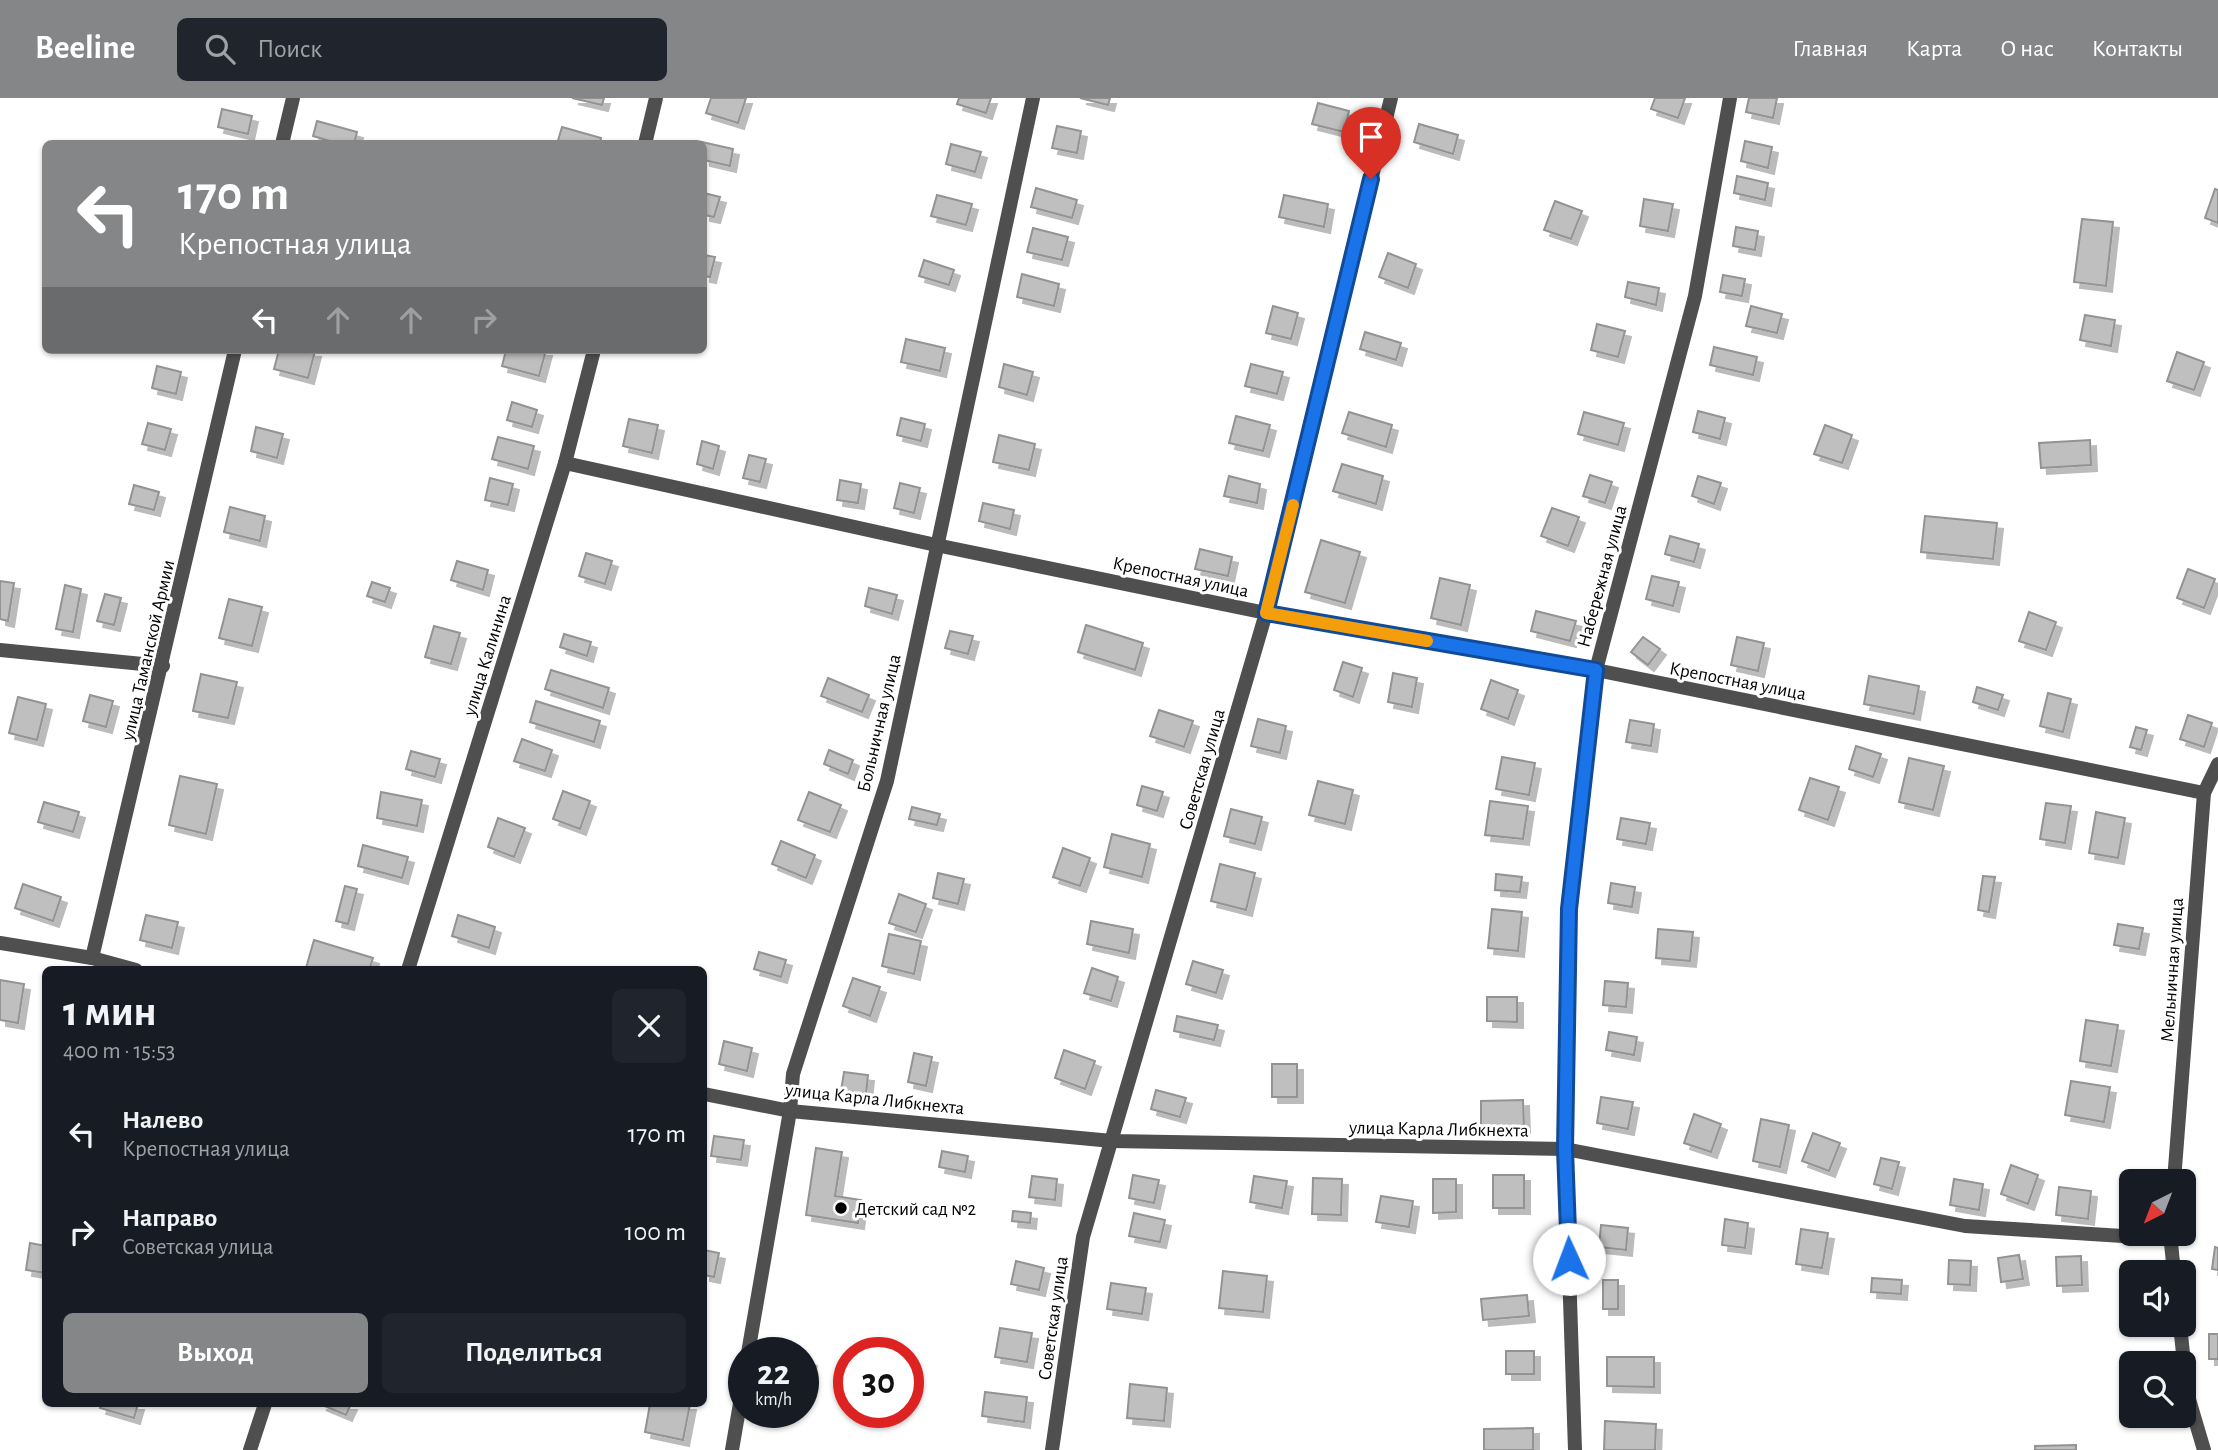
<!DOCTYPE html>
<html lang="ru">
<meta charset="utf-8">
<style>
body{margin:0;font-family:"Alegreya Sans",sans-serif;background:#20242c;color:#f1f3f6;height:100vh;display:flex;flex-direction:column;font-size:26px;white-space:nowrap}
*{box-sizing:border-box;margin:0}
p{font-size:23px;color:#9ea1a6}
.icon{flex:none;width:38px;height:38px;fill:none;stroke:currentColor;stroke-width:2;stroke-linecap:round;stroke-linejoin:round}
.map{position:relative;flex:1;overflow:hidden}
.sheet{position:absolute;left:42px;top:868px;width:665px;height:441px;display:flex;flex-direction:column;background:#171b24;border-radius:10px;box-shadow:0 2px 5px #0004}
.sheet>*{flex:none}
.hud{position:absolute;left:42px;top:42px;width:665px;height:214px;border-radius:10px;box-shadow:0 2px 5px #0004;background:#858687;color:#fff;overflow:hidden}
.needle{width:46px;rotate:222deg}
.controls{position:absolute;left:2119px;top:1071px;display:grid;gap:14px}
.controls a{display:grid;place-items:center;width:77px;height:77px;border-radius:10px;background:#171b24;box-shadow:0 2px 5px #0004;font-size:35px}
.speed{position:absolute;left:728px;top:1239px;display:flex;gap:14px;font-size:35px;font-weight:700;text-align:center}
.speed>*{display:grid;place-content:center;width:91px;height:91px;border-radius:50%;background:#171b24;box-shadow:0 2px 5px #0004;line-height:1}
.speed small{font-size:18px;font-weight:400}
.speed .limit{border:10px solid #d22;background:#fff;color:#111}
.pin{position:absolute;display:grid;place-items:center;width:60px;height:60px;color:#fff;margin:-72px -30px;border-radius:50% 50% 50% 0;rotate:-45deg;box-shadow:0 0 7px #0007}
.pin .icon{rotate:45deg}
.me{position:absolute;width:77px;margin:-38px;rotate:358deg;stroke-linejoin:round;filter:drop-shadow(0 0 5px #0008)}
.turn{display:flex;align-items:center;gap:24px;height:147px;padding:0 21px;font-size:32px}
.turn .icon{width:91px;height:91px;stroke-width:2.5}
.turn b{display:block;font-size:49px;line-height:60px}
.lanes{display:flex;align-items:center;height:66px;padding:0 21px;background:#0003;justify-content:center;gap:35px;direction:ltr}
.lanes .off{opacity:.35}
.round{display:grid;place-items:center;flex:none;width:74px;height:74px;border-radius:10px;background:#20242c}
.headline{display:flex;align-items:center;justify-content:space-between;height:119px;padding:0 21px}
h1{font-size:42px;font-weight:700;line-height:52px}
.primary-button{display:flex;gap:14px;margin-top:auto;padding:14px 21px}
.primary-button a{flex:1;height:80px;border-radius:10px;background:#858687;color:#fff;font-size:28px;font-weight:700;line-height:80px;text-align:center}
.primary-button a+a{background:#20242c;color:#f1f3f6}
ul{padding:0;list-style:none}
li{display:flex;align-items:center;gap:21px;height:98px;padding:0 21px}
li div{flex:1}
li b{display:block;font-size:26px}
li em{font-style:normal}
header{display:flex;align-items:center;gap:42px;box-sizing:border-box;height:98px;padding:0 35px;background:#858687;color:#fff}
header strong{font-size:33px}
nav{display:flex;gap:38px;margin-inline-start:auto;font-size:24px}
.search{width:490px;height:63px;background:#20242c;display:flex;align-items:center;gap:18px;box-sizing:border-box;padding:0 24px;border-radius:10px;color:#9ea1a6;font-size:26px}
.map>svg:first-child{display:block}
</style>
<header>
<strong>Beeline</strong>
<div class="search"><svg class="icon" aria-label="search" viewBox="0 0 24 24"><circle cx="10" cy="10" r="6"/><path d="M15 15l6 6"/></svg>Поиск</div>
<nav><a>Главная</a><a>Карта</a><a>О нас</a><a>Контакты</a></nav>
</header>
<div class="map">
<svg width="2218" height="1352" viewBox="0 0 2218 1352">
<defs>
<filter id="shadow"><feDropShadow dx="6" dy="6" stdDeviation="0" flood-color="#0004"/></filter>
</defs>
<rect width="100%" height="100%" fill="#fff"/>
<g fill="#bfbfbf" stroke="#939393" stroke-width="2" filter="url(#shadow)">
<polygon points="572,0 604,0 602,7"/>
<polygon points="711,0 746,0 738,25 706,15"/>
<polygon points="959,0 991,0 986,15 957,6"/>
<polygon points="1080,0 1110,0 1108,7"/>
<polygon points="1655,0 1685,0 1678,20 1651,11"/>
<polygon points="1749,0 1777,0 1773,20 1746,14"/>
<polygon points="1318,5 1349,13 1344,34 1312,26"/>
<polygon points="222,11 252,18 248,36 218,29"/>
<polygon points="317,23 357,34 354,46 340,46 313,38"/>
<polygon points="1419,26 1458,37 1453,56 1414,44"/>
<polygon points="1057,28 1081,33 1077,55 1052,50"/>
<polygon points="562,29 601,40 600,46 557,46"/>
<polygon points="1745,43 1772,49 1768,70 1741,63"/>
<polygon points="702,44 733,51 730,68 704,62"/>
<polygon points="951,46 981,54 975,74 946,66"/>
<polygon points="1737,78 1768,85 1765,102 1734,95"/>
<polygon points="1036,90 1077,102 1072,120 1031,109"/>
<polygon points="2215,91 2218,92 2218,125 2205,120"/>
<polygon points="704,95 720,99 714,119 704,117"/>
<polygon points="937,97 972,106 966,127 931,118"/>
<polygon points="1284,97 1328,106 1324,129 1279,119"/>
<polygon points="1644,101 1673,106 1668,133 1640,128"/>
<polygon points="1555,103 1582,113 1571,141 1544,132"/>
<polygon points="2082,121 2113,124 2106,188 2074,184"/>
<polygon points="1736,129 1758,133 1755,152 1733,148"/>
<polygon points="1033,130 1068,139 1062,162 1027,154"/>
<polygon points="1388,155 1416,166 1408,190 1379,179"/>
<polygon points="704,157 715,159 710,179 704,178"/>
<polygon points="924,162 954,172 949,187 919,178"/>
<polygon points="1022,176 1059,186 1054,208 1017,199"/>
<polygon points="1723,177 1745,181 1742,198 1720,194"/>
<polygon points="1628,184 1659,190 1656,207 1625,199"/>
<polygon points="1273,208 1298,215 1291,241 1266,235"/>
<polygon points="1751,208 1782,216 1777,235 1746,228"/>
<polygon points="2085,217 2115,222 2111,248 2080,242"/>
<polygon points="1597,226 1625,233 1618,259 1591,252"/>
<polygon points="1365,234 1401,245 1396,262 1360,251"/>
<polygon points="906,241 945,250 940,273 901,264"/>
<polygon points="1714,249 1757,259 1753,277 1710,267"/>
<polygon points="279,252 315,253 308,280 274,271"/>
<polygon points="506,252 546,252 539,278 502,268"/>
<polygon points="2177,254 2204,264 2194,292 2167,283"/>
<polygon points="1004,266 1033,274 1027,297 999,289"/>
<polygon points="1251,266 1283,274 1277,296 1245,288"/>
<polygon points="157,268 181,274 176,296 152,290"/>
<polygon points="512,304 537,312 532,329 507,322"/>
<polygon points="1698,313 1725,320 1720,341 1693,334"/>
<polygon points="1349,314 1392,327 1386,349 1342,335"/>
<polygon points="1584,314 1624,325 1618,347 1578,336"/>
<polygon points="1236,318 1270,327 1263,353 1229,345"/>
<polygon points="901,320 925,326 921,343 897,337"/>
<polygon points="629,321 658,327 652,355 623,348"/>
<polygon points="148,325 171,331 165,352 142,346"/>
<polygon points="1825,327 1852,337 1842,365 1814,356"/>
<polygon points="256,329 283,336 277,360 251,353"/>
<polygon points="999,337 1035,346 1029,372 993,364"/>
<polygon points="498,339 534,348 528,371 492,361"/>
<polygon points="2090,342 2091,367 2041,370 2039,345"/>
<polygon points="702,343 719,348 713,371 697,366"/>
<polygon points="749,357 766,361 760,384 743,380"/>
<polygon points="1342,366 1383,378 1376,406 1333,393"/>
<polygon points="1590,377 1612,384 1605,405 1583,398"/>
<polygon points="1229,378 1260,386 1257,405 1224,398"/>
<polygon points="1698,378 1721,385 1714,406 1692,398"/>
<polygon points="490,380 513,386 508,407 485,402"/>
<polygon points="840,382 861,386 858,405 837,402"/>
<polygon points="900,385 920,390 914,415 894,410"/>
<polygon points="134,387 159,394 154,412 129,406"/>
<polygon points="983,405 1014,412 1010,431 979,423"/>
<polygon points="230,409 265,418 260,443 224,434"/>
<polygon points="1552,410 1579,419 1568,448 1541,438"/>
<polygon points="1925,418 1997,425 1993,461 1921,454"/>
<polygon points="1670,438 1699,446 1694,464 1665,456"/>
<polygon points="1321,442 1360,454 1345,505 1305,494"/>
<polygon points="1200,451 1232,459 1228,478 1195,471"/>
<polygon points="586,455 612,463 605,486 579,478"/>
<polygon points="457,463 488,472 483,492 451,482"/>
<polygon points="2188,471 2215,481 2204,510 2177,500"/>
<polygon points="1652,478 1679,484 1673,508 1646,501"/>
<polygon points="1440,480 1470,487 1461,527 1431,520"/>
<polygon points="0,483 14,485 8,523 0,521"/>
<polygon points="372,484 390,490 385,504 367,498"/>
<polygon points="65,487 81,491 73,534 56,531"/>
<polygon points="869,490 897,497 892,516 865,508"/>
<polygon points="105,496 121,500 114,527 97,523"/>
<polygon points="229,501 262,509 252,548 219,540"/>
<polygon points="1536,513 1576,523 1570,543 1531,533"/>
<polygon points="2029,514 2056,524 2046,552 2019,543"/>
<polygon points="1086,527 1143,545 1135,572 1078,554"/>
<polygon points="434,528 460,535 451,566 425,559"/>
<polygon points="950,533 973,538 968,556 945,550"/>
<polygon points="564,536 591,544 587,558 560,549"/>
<polygon points="1643,539 1660,551 1648,567 1631,554"/>
<polygon points="1737,539 1764,545 1758,573 1731,567"/>
<polygon points="1343,564 1362,570 1353,599 1334,592"/>
<polygon points="551,572 609,590 603,610 545,591"/>
<polygon points="1393,575 1417,580 1412,609 1388,604"/>
<polygon points="201,576 237,584 228,620 193,613"/>
<polygon points="1869,578 1919,588 1914,616 1864,606"/>
<polygon points="828,580 869,597 862,614 821,598"/>
<polygon points="1491,582 1518,592 1508,621 1481,611"/>
<polygon points="1977,589 2003,597 1998,612 1973,604"/>
<polygon points="2048,595 2071,601 2063,634 2040,628"/>
<polygon points="90,597 113,603 106,629 83,623"/>
<polygon points="18,599 46,606 37,642 9,635"/>
<polygon points="536,603 600,623 594,644 530,624"/>
<polygon points="1159,612 1193,623 1184,649 1150,638"/>
<polygon points="2188,617 2212,625 2204,649 2180,641"/>
<polygon points="1258,621 1286,628 1280,655 1251,648"/>
<polygon points="1630,622 1654,626 1651,648 1626,644"/>
<polygon points="2136,629 2147,632 2141,652 2130,649"/>
<polygon points="522,641 552,652 545,673 514,663"/>
<polygon points="1856,648 1881,656 1873,679 1849,671"/>
<polygon points="829,652 853,662 848,676 824,666"/>
<polygon points="411,653 440,661 435,679 406,671"/>
<polygon points="1502,659 1535,665 1529,697 1496,691"/>
<polygon points="1909,660 1944,668 1933,712 1899,704"/>
<polygon points="180,678 217,686 206,736 169,727"/>
<polygon points="1810,680 1839,689 1828,722 1799,712"/>
<polygon points="1318,683 1353,692 1345,726 1309,717"/>
<polygon points="1142,688 1163,694 1157,713 1137,707"/>
<polygon points="563,693 590,703 580,731 553,721"/>
<polygon points="381,694 422,702 417,728 377,720"/>
<polygon points="809,694 841,707 830,734 798,722"/>
<polygon points="1490,703 1528,708 1523,741 1485,737"/>
<polygon points="44,704 79,714 73,734 38,724"/>
<polygon points="2046,705 2071,708 2065,745 2040,741"/>
<polygon points="912,709 940,716 937,727 909,721"/>
<polygon points="1231,711 1262,719 1255,746 1224,738"/>
<polygon points="2096,714 2125,720 2118,760 2089,755"/>
<polygon points="498,720 525,730 514,759 488,749"/>
<polygon points="1621,720 1650,725 1646,746 1617,741"/>
<polygon points="1112,736 1150,746 1142,779 1104,769"/>
<polygon points="781,743 815,757 806,780 772,766"/>
<polygon points="363,747 408,759 402,780 358,768"/>
<polygon points="1063,750 1090,760 1080,788 1053,779"/>
<polygon points="1220,766 1255,775 1246,812 1211,803"/>
<polygon points="938,775 964,781 958,806 933,800"/>
<polygon points="1496,776 1522,779 1520,794 1495,792"/>
<polygon points="1983,778 1995,779 1989,814 1978,812"/>
<polygon points="1611,785 1635,789 1632,809 1608,805"/>
<polygon points="23,786 61,799 53,823 15,810"/>
<polygon points="345,788 357,791 348,826 336,823"/>
<polygon points="899,796 926,806 916,834 889,825"/>
<polygon points="1492,811 1522,814 1518,853 1488,850"/>
<polygon points="146,817 178,824 172,850 140,842"/>
<polygon points="458,817 495,829 489,850 452,838"/>
<polygon points="1091,823 1133,831 1129,855 1087,846"/>
<polygon points="2118,826 2143,830 2139,851 2114,847"/>
<polygon points="1658,831 1693,834 1690,863 1656,860"/>
<polygon points="889,836 921,843 914,876 882,868"/>
<polygon points="314,842 373,860 369,872 306,870"/>
<polygon points="759,854 786,862 781,879 754,871"/>
<polygon points="1193,863 1223,872 1216,895 1186,886"/>
<polygon points="1092,870 1118,879 1111,903 1084,895"/>
<polygon points="853,880 880,889 870,918 843,908"/>
<polygon points="0,882 24,886 18,925 0,922"/>
<polygon points="1605,883 1628,885 1626,909 1603,907"/>
<polygon points="1487,899 1517,899 1517,924 1487,923"/>
<polygon points="1177,918 1218,927 1214,942 1174,933"/>
<polygon points="2086,922 2118,927 2111,968 2080,963"/>
<polygon points="1609,934 1637,939 1634,957 1606,952"/>
<polygon points="724,943 752,950 747,973 719,966"/>
<polygon points="1064,952 1095,963 1085,991 1055,980"/>
<polygon points="914,955 932,959 926,988 908,984"/>
<rect x="1272" y="966" width="25" height="33"/>
<polygon points="844,974 868,977 866,996 841,993"/>
<polygon points="2071,983 2110,989 2104,1024 2065,1017"/>
<polygon points="1156,992 1186,1000 1180,1019 1151,1011"/>
<polygon points="1601,999 1633,1004 1628,1031 1597,1025"/>
<polygon points="1523,1002 1524,1029 1481,1030 1481,1003"/>
<polygon points="1694,1016 1721,1026 1711,1054 1684,1045"/>
<polygon points="1761,1021 1789,1027 1780,1069 1753,1063"/>
<polygon points="1813,1035 1840,1045 1829,1073 1802,1063"/>
<polygon points="714,1038 744,1042 741,1062 711,1058"/>
<polygon points="816,1050 842,1054 835,1098 861,1102 858,1125 806,1117"/>
<polygon points="942,1053 968,1058 965,1074 939,1069"/>
<polygon points="1881,1060 1899,1064 1892,1091 1874,1086"/>
<polygon points="2011,1067 2038,1077 2028,1106 2001,1096"/>
<polygon points="1133,1077 1159,1082 1154,1105 1129,1100"/>
<rect x="1493" y="1077" width="31" height="33"/>
<polygon points="1032,1078 1057,1081 1055,1102 1029,1099"/>
<polygon points="1254,1078 1287,1083 1282,1110 1250,1104"/>
<polygon points="1313,1080 1342,1081 1341,1117 1312,1116"/>
<polygon points="1433,1081 1456,1081 1456,1114 1433,1115"/>
<polygon points="1954,1081 1983,1086 1979,1112 1950,1107"/>
<polygon points="2059,1089 2091,1093 2088,1121 2056,1117"/>
<polygon points="1381,1098 1413,1103 1409,1129 1376,1124"/>
<polygon points="1013,1113 1031,1115 1030,1125 1012,1123"/>
<polygon points="1134,1115 1165,1122 1160,1144 1129,1138"/>
<polygon points="1725,1121 1748,1125 1745,1150 1722,1147"/>
<polygon points="1601,1127 1628,1130 1626,1152 1599,1149"/>
<polygon points="1801,1131 1828,1135 1822,1170 1796,1166"/>
<polygon points="30,1145 46,1148 46,1175 26,1172"/>
<polygon points="2215,1149 2218,1150 2218,1172 2212,1171"/>
<polygon points="704,1152 719,1155 714,1179 704,1177"/>
<polygon points="2019,1157 2023,1181 2001,1184 1998,1160"/>
<polygon points="2081,1158 2082,1187 2057,1188 2056,1159"/>
<polygon points="1949,1162 1971,1163 1970,1187 1948,1186"/>
<polygon points="1016,1163 1044,1170 1039,1192 1011,1186"/>
<polygon points="1223,1173 1267,1178 1263,1214 1219,1210"/>
<polygon points="1872,1180 1902,1182 1901,1196 1871,1194"/>
<rect x="1603" y="1182" width="15" height="29"/>
<polygon points="1111,1185 1146,1190 1142,1216 1107,1211"/>
<polygon points="1527,1197 1529,1218 1483,1222 1481,1201"/>
<polygon points="1000,1230 1032,1235 1027,1264 995,1259"/>
<rect x="2209" y="1236" width="9" height="25"/>
<rect x="1506" y="1253" width="28" height="23"/>
<polygon points="803,1259 811,1262 803,1285"/>
<polygon points="1607,1259 1654,1259 1654,1289 1607,1288"/>
<polygon points="1130,1286 1167,1290 1164,1323 1127,1320"/>
<polygon points="985,1294 1027,1299 1024,1324 982,1318"/>
<polygon points="102,1306 138,1306 134,1320 100,1310"/>
<polygon points="320,1306 351,1306 346,1317"/>
<polygon points="650,1306 690,1306 683,1342 645,1334"/>
<polygon points="1605,1323 1656,1326 1655,1352 1604,1352"/>
<polygon points="1533,1330 1533,1352 1484,1352 1484,1331"/>
<polygon points="2076,1347 2076,1352 2035,1352 2035,1348"/>
</g>
<g fill="none" stroke-linecap="round" stroke-linejoin="round">
<g stroke="#4f4f4f" stroke-width="14">
<polyline points="282,46 293,0"/>
<polyline points="565,365 936,447 1266,515 1596,572 2204,695"/>
<polyline points="0,552 163,568"/>
<polyline points="0,845 92,860 136,872"/>
<polyline points="92,860 235,252"/>
<polyline points="704,996 790,1013 1112,1043 1565,1051 1965,1128 2170,1141"/>
<polyline points="2174,1083 2204,695 2218,666"/>
<polyline points="2170,1136 2174,1174"/>
<polyline points="2180,1227 2184,1265"/>
<polyline points="748,1255 790,1013 793,976 887,683 1033,0"/>
<polyline points="2184,1265 2188,1298 2204,1352"/>
<polyline points="732,1352 744,1282"/>
<polyline points="1052,1352 1083,1139 1266,515 1391,0"/>
<polyline points="1575,1352 1565,1051 1569,811 1596,572 1695,198 1730,0"/>
</g>
<g stroke="#4f4f4f" stroke-width="14">
<polyline points="645,46 656,0"/>
<polyline points="408,872 565,365 594,252"/>
<polyline points="250,1352 265,1306"/>
</g>
</g>
<g fill="none" stroke-linecap="round" stroke-linejoin="round">
<g stroke="#114b97" stroke-width="18">
<polyline id="route" points="1371,81 1266,515 1596,572 1569,811 1565,1051 1569,1161"/>
</g>
<use href="#route" stroke="#1a73e8" stroke-width="12"/>
<polyline stroke="#f59e0b" stroke-width="12" points="1293,407 1266,515 1427,543"/>
</g>
<circle fill="#000" stroke="#fff" stroke-width="2.5" cx="841" cy="1110" r="7"/>
<g text-anchor="middle" stroke-width="6" stroke-linejoin="round" paint-order="stroke">
<g font-size="19" fill="#000" stroke="#fff">
<text transform="translate(1181 478) rotate(12)" y="7">Крепостная улица</text>
<text transform="translate(1601 478) rotate(-75)" y="7">Набережная улица</text>
<text transform="translate(147 552) rotate(-77)" y="7">улица Таманской Армии</text>
<text transform="translate(486 557) rotate(-73)" y="7">улица Калинина</text>
<text transform="translate(1738 582) rotate(11)" y="7">Крепостная улица</text>
<text transform="translate(878 625) rotate(-77)" y="7">Больничная улица</text>
<text transform="translate(1201 671) rotate(-74)" y="7">Советская улица</text>
<text transform="translate(2171 872) rotate(-86)" y="7">Мельничная улица</text>
<text transform="translate(875 1000) rotate(6)" y="7">улица Карла Либкнехта</text>
<text transform="translate(1439 1030) rotate(1)" y="7">улица Карла Либкнехта</text>
<text transform="translate(1052 1220) rotate(-82)" y="7">Советская улица</text>
</g>
<g font-size="19" fill="#000" stroke="#fff" text-anchor="start">
<text x="855" y="1117">Детский сад №2</text>
</g>
</g>
</svg>
<div class="controls">
<a><svg class="needle" viewBox="-14 -14 28 28"><path d="M0-13l5 13h-10z" fill="#e53935"/><path d="M0 13l5-13h-10z" fill="#9ea1a6"/></svg></a>
<a><svg class="icon" aria-label="sound" viewBox="0 0 24 24"><path d="M4 9h4l5-4v14l-5-4H4zM17 9q2 3 0 6"/></svg></a>
<a><svg class="icon" aria-label="search" viewBox="0 0 24 24"><circle cx="10" cy="10" r="6"/><path d="M15 15l6 6"/></svg></a>
</div>
<div class="speed"><div>22<small>km/h</small></div><div class="limit">30</div></div>
<div class="pin" style="left:1371px;top:81px;background:#d93025"><svg class="icon" aria-label="arrive" viewBox="0 0 24 24"><path d="M6 21V4h12l-3 4 3 4H6"/></svg></div>
<svg class="me" style="left:1569px;top:1161px" viewBox="-20 -20 40 40"><circle r="19" fill="#fff"/><path d="M0-13L10 11 0 6-10 11z" fill="#1a73e8"/></svg>
<div class="hud">
<div class="turn"><svg class="icon" aria-label="left" viewBox="0 0 24 24"><path d="M17 20v-9H6M10 6l-5 5 5 5"/></svg><div><b>170 m</b>Крепостная улица</div></div>
<div class="lanes"><svg class="icon" aria-label="left" viewBox="0 0 24 24"><path d="M17 20v-9H6M10 6l-5 5 5 5"/></svg><svg class="icon off" aria-label="ahead" viewBox="0 0 24 24"><path d="M12 20V5M6 11l6-6 6 6"/></svg><svg class="icon off" aria-label="ahead" viewBox="0 0 24 24"><path d="M12 20V5M6 11l6-6 6 6"/></svg><svg class="icon off" aria-label="right" viewBox="0 0 24 24"><path d="M7 20v-9h11M14 6l5 5-5 5"/></svg></div>
</div>
<section class="sheet">
<div class="headline"><div><h1>1 мин</h1><p>400 m · 15:53</p></div><a class="round"><svg class="icon" aria-label="close" viewBox="0 0 24 24"><path d="M6 6l12 12M18 6L6 18"/></svg></a></div>
<ul>
<li><svg class="icon" aria-label="left" viewBox="0 0 24 24"><path d="M17 20v-9H6M10 6l-5 5 5 5"/></svg><div><b>Налево</b><p>Крепостная улица</p></div><em>170 m</em></li>
<li><svg class="icon" aria-label="right" viewBox="0 0 24 24"><path d="M7 20v-9h11M14 6l5 5-5 5"/></svg><div><b>Направо</b><p>Советская улица</p></div><em>100 m</em></li>
</ul>
<div class="primary-button"><a>Выход</a><a>Поделиться</a></div>
</section>
</div>
